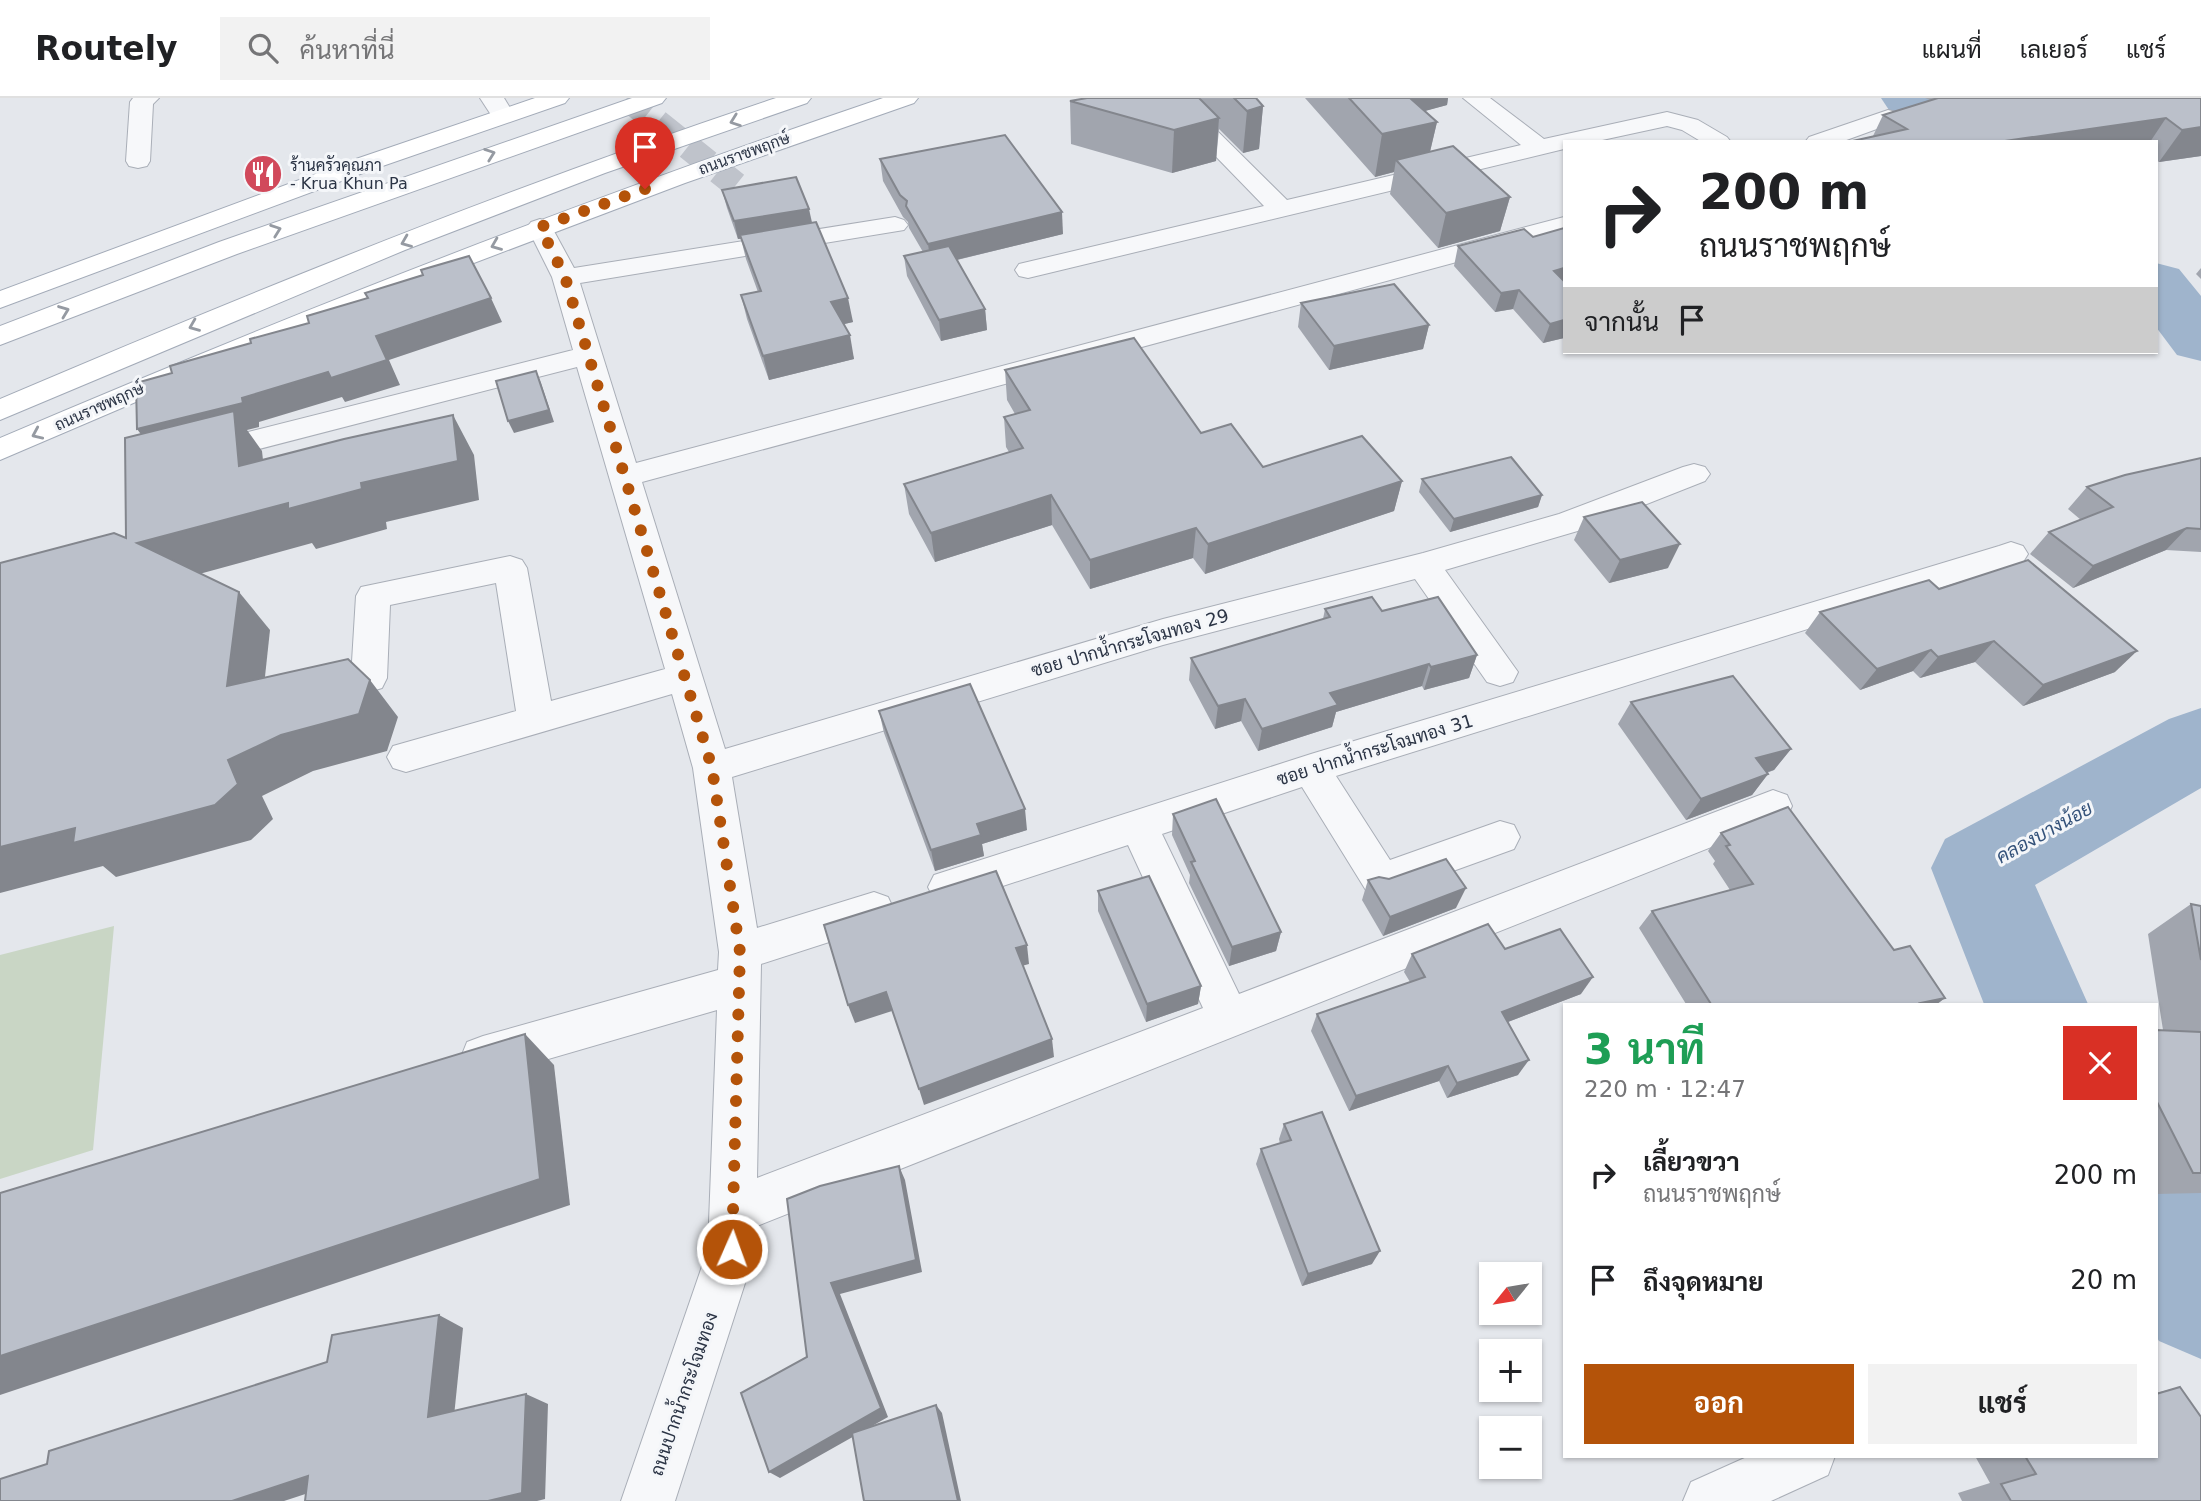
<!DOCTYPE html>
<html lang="th">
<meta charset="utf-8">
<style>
body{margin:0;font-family:"DejaVu Sans",Sarabun,sans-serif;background:#f2f2f2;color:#202124;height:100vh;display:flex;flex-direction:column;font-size:26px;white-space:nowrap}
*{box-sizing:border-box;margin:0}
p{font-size:23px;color:#757577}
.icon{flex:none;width:38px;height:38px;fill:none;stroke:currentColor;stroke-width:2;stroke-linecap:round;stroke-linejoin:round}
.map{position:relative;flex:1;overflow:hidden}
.drawer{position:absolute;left:1563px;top:905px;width:595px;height:455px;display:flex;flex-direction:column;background:#fff;border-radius:0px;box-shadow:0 2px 5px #0004}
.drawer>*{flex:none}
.banner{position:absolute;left:1563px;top:42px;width:595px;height:214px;border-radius:0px;box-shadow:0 2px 5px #0004;background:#fff;color:#202124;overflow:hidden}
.needle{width:46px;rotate:240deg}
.buttons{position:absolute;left:1479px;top:1164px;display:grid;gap:14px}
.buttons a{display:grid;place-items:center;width:63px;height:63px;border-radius:0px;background:#fff;box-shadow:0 2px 5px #0004;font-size:35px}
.pin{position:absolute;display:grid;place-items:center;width:60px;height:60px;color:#fff;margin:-72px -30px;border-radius:50% 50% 50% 0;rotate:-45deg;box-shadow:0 0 7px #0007}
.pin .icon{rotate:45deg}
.me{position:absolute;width:77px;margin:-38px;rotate:2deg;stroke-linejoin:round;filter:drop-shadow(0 0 5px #0008)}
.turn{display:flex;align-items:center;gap:24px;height:147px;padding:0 21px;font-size:32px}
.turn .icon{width:91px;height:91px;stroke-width:2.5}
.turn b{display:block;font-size:49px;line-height:60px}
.then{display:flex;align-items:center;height:66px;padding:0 21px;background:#0003;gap:14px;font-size:26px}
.round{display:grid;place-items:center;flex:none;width:74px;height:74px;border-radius:0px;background:#f2f2f2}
.summary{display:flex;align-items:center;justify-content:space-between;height:119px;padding:0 21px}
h1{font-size:42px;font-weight:700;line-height:52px;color:#1e9e55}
.cta{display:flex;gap:14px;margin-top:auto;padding:14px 21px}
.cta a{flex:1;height:80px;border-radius:0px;background:#b45309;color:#fff;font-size:28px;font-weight:700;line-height:80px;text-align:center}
.cta a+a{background:#f2f2f2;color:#202124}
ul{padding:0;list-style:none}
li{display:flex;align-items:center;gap:21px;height:105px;padding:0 21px}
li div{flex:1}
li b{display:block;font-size:26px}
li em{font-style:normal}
header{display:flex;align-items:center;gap:42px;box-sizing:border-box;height:98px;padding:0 35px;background:#fff;border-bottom:2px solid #e0e0e0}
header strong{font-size:33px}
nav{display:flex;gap:38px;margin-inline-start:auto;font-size:24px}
.search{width:490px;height:63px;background:#f2f2f2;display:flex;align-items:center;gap:18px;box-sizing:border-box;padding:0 24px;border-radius:0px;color:#757577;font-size:26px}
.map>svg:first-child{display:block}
</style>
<header>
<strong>Routely</strong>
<div class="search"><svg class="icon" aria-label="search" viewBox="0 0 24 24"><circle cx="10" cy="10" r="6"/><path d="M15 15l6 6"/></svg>ค้นหาที่นี่</div>
<nav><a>แผนที่</a><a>เลเยอร์</a><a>แชร์</a></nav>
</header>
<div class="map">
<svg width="2201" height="1403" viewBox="0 0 2201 1403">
<rect width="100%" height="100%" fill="#e4e7ec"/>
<polygon fill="#c9d6c5" points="114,828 93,1052 0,1081 0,857"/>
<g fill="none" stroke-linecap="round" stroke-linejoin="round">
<g fill="#9fb4cc" fill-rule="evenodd">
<polygon points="1881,0 1950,0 2008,32 2017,44 1946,44 1889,12"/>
<polygon points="2156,165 2179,171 2201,198 2201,263 2177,257 2156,229"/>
<polygon points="2201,610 2201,690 2035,787 2088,906 1984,906 1931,770 1945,741 2169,621"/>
<polygon points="2156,1072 2197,1089 2201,1095 2201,1261 2159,1243 2156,1238"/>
</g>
<polyline stroke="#bfc3cb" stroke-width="26" stroke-dasharray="26 13" stroke-linecap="butt" points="627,0 736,87"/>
<g stroke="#a9aeb7" stroke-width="2">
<g id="minor">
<polygon points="133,0 159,0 153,6 150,63 147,68 138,70 129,68 126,63 130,4"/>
<polygon points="480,0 504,0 515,18 511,23 495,23"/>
<polygon points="1159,0 1184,0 1287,102 1521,47 1463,0 1490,0 1544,41 1667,14 1698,22 1727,39 1731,44 1702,44 1682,32 1667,28 1593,44 1564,44 1564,51 1028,180 1019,178 1015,172 1019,166 1264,108"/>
<polygon points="1888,12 1896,14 1900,19 1896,24 1841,44 1805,44 1809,39"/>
<polygon points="895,119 904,122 908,127 904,132 580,185 636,365 1564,119 1564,135 642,384 725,651 1163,521 1423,455 1559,416 1683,369 1694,366 1705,369 1710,376 1705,383 1581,432 1445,472 1518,574 1513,584 1500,588 1487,584 1415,481 1163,547 732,679 757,830 874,794 888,799 894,812 888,825 761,866 757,1080 1203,910 1128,747 948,806 934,801 928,789 934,777 1311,656 1999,448 2011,444 2023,448 2028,456 2023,464 1336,678 1390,762 1500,723 1514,727 1520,739 1514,751 1381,799 1367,794 1302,689 1162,736 1239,896 1773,692 1787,697 1792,708 1787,719 757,1128 756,1151 675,1403 621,1403 708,1151 717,912 483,980 467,974 461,959 467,944 483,938 718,872 719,854 693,670 672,596 406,674 393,670 387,659 393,648 516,613 496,485 390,507 387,580 382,590 369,594 356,590 351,580 356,498 361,489 510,458 522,462 527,470 551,603 665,571 577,269 205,365 194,362 190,355 194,348 205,345 573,252 552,179 527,129 531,124 540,121 549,124 574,170"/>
<polygon points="1749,1358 1835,1358 1828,1377 1771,1403 1683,1403 1691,1384"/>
</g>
</g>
<g stroke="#a3abb8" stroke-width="2">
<g id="major">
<polygon points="535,0 569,0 565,5 371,72 0,210 0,193 353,62"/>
<polygon points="632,0 666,0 662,5 237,156 0,247 0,228 219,144"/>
<path d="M776,0h35l-4,5 -202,70 -200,77 -405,170v-21c256,-109 512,-213 776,-301z"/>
<path d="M883,0h35l-4,5 -229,80 -227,86 -224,91 -234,100v-22c290,-124 584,-239 883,-340z"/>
</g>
</g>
<use href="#minor" fill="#f7f8fa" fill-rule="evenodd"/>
<use href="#major" fill="#fff" fill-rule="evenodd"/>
</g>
<g fill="#a1a5ae">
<polygon points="1087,0 1256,0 1263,8 1259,51 1243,55 1219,31 1216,63 1172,75 1071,46 1070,3"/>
<polygon points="1305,0 1448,0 1447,7 1424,13 1437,24 1430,54 1510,99 1500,133 1438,150 1390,96 1394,74 1375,79"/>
<polygon points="1925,0 2201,0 2201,58 2159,64 2156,62 2156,44 1848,44 1873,38 1883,17 1930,2"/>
<polygon points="880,61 1063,136 957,162 985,211 987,232 941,243 907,178 904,158 923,154 909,130 908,124 903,119 883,83"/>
<polygon points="722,92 812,125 853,224 844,226 854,261 769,282 747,221 741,197 758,194 746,161 741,141 738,141 727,110"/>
<polygon points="1524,131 1564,240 1543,245 1513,211 1495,214 1454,168 1458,148"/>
<polygon points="2201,170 2201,181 2196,176"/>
<polygon points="1301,205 1429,227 1423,251 1329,272 1298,229"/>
<polygon points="1005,272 1201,335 1263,369 1402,383 1394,413 1205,476 1193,460 1090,491 1052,427 935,464 909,416 904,386 1009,354 1006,349 1004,319 1015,316 1007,302"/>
<polygon points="2201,360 2201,454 2166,452 2073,490 2030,456 2049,434 2081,422 2068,411 2087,389"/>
<polygon points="1422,381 1542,397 1538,409 1450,434 1419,394"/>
<polygon points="1584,419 1668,470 1609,485 1574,442"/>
<polygon points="1939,491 2115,574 2023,608 1975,564 1920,580 1913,573 1860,592 1805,535 1820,514"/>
<polygon points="1325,511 1382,513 1477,557 1469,580 1424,592 1422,588 1336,614 1332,629 1258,653 1241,623 1215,631 1189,582 1191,560 1323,521"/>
<polygon points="1631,604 1791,651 1774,672 1767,675 1768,676 1752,697 1686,722 1618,626"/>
<polygon points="879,613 1027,732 982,746 984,758 935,773 884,635"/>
<polygon points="1173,716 1281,834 1276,853 1229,868 1189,785 1190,777 1172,737"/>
<polygon points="1721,735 1894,852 1945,900 1937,906 1686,906 1639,830 1652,813 1730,792 1713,766 1715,763 1708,753"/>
<polygon points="1389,781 1456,810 1383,838 1362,802 1368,782"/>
<polygon points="1098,793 1201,888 1198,906 1146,924 1098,813"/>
<polygon points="2191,806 2201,808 2201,1095 2156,1096 2156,932 2163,932 2148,836"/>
<polygon points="1505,851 1581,896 1508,924 1518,977 1447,1000 1439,983 1349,1013 1311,933 1317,916 1410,884 1404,874 1412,856"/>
<polygon points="1284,1026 1372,1166 1302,1188 1256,1066 1261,1051 1280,1046 1279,1041"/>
<polygon points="2180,1289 2201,1403 1962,1403 1958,1395 1990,1385 1975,1358 2156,1358 2156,1295"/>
</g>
<g fill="#83868d">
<polygon points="1396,0 1448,0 1447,7 1407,18"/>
<polygon points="1263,8 1259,51 1243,55 1247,13"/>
<polygon points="1219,20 1216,63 1172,75 1174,32"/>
<polygon points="2166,20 2150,44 1998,44"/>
<polygon points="1437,24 1427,66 1396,62 1394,74 1375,79 1382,36"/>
<polygon points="2201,29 2201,58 2159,64 2182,32"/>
<polygon points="1510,99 1500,133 1438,150 1446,115"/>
<polygon points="809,111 813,129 738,141 734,123"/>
<polygon points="1062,114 1063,136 931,168 928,146"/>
<polygon points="1564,170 1564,187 1554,173"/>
<polygon points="1519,192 1513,211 1495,214 1501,195"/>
<polygon points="491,200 502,224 389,262 400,287 345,304 342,299 259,324 259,329 247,332 262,353 268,408 155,355 137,331 242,300 376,238"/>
<polygon points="848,200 853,224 836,228 831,204"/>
<polygon points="985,211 987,232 941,243 939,222"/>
<polygon points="1564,222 1564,240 1543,245 1550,226"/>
<polygon points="1429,227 1423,251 1329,272 1334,248"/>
<polygon points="850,237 854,261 769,282 763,258"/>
<polygon points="536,273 541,285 554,324 514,335 508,323"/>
<polygon points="453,317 474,357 479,402 386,424 387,431 316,451 312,445 170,484 137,445 361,385"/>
<polygon points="1402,383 1394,413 1205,476 1208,446"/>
<polygon points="1051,397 1052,427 935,464 931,435"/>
<polygon points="1542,397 1538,409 1450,434 1454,421"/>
<polygon points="1196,430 1193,460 1090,491 1090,462"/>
<polygon points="2187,430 2166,452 2073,490 2093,468"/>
<polygon points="1680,446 1668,470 1609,485 1620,462"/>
<polygon points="239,494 270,532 260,625 227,588"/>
<polygon points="1994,543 1975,564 1920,580 1938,559"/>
<polygon points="1931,552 1913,573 1860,592 1877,571"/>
<polygon points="2137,553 2115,574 2023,608 2043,587"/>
<polygon points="1477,557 1469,580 1424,592 1431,569"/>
<polygon points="1429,566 1422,588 1336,614 1332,629 1258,653 1262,631 1330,595"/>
<polygon points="370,582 398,619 387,653 313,673 262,698 273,721 251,742 116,779 103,768 0,795 0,749 75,730 228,662"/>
<polygon points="1245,601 1241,623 1215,631 1218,608"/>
<polygon points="1791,651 1774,672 1740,682 1756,660"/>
<polygon points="1768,676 1752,697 1686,722 1701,701"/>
<polygon points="1025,711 1027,732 982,746 984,758 935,773 931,752 977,726"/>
<polygon points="1466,790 1456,810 1383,838 1390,819"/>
<polygon points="1281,834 1276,853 1229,868 1232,849"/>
<polygon points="1027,847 1029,866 1018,869 1016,850"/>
<polygon points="1593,879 1581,896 1492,930 1502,914"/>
<polygon points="1201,888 1198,906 1146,924 1147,906"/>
<polygon points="886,894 892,913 855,925 848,907"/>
<polygon points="1945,900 1937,906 1918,906 1920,905"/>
<polygon points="525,936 554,967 570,1107 0,1297 0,1258"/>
<polygon points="1052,941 1054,959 924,1007 919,991"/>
<polygon points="1529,962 1518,977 1447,1000 1457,985"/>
<polygon points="1448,968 1439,983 1349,1013 1356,998"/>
<polygon points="899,1068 905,1082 922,1174 840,1196 888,1319 780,1380 769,1374 831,1185"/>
<polygon points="1380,1153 1372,1166 1302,1188 1308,1176"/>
<polygon points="439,1217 463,1230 453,1328 428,1319"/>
<polygon points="526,1296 548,1306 545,1401 537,1403 488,1403"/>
<polygon points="936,1307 942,1315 961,1403 958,1403"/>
<polygon points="308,1378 339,1385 284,1403 232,1403"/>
</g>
<g fill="#bbc0ca" stroke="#83868d" stroke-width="2">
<polygon points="1087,0 1199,0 1219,20 1174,32 1070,3"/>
<polygon points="1234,0 1256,0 1263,8 1247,13"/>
<polygon points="1349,0 1410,0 1437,24 1382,36"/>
<polygon points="1938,0 2201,0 2201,29 2182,32 2166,20 1998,44 1848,44 1907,31 1883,17"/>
<polygon points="1005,37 1062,114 928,146 906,108 907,103 900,97 880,61"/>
<polygon points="1453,48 1510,99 1446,115 1396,62"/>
<polygon points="796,79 809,111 734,123 722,92"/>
<polygon points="816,124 848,200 831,204 850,237 763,258 741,197 761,193 740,137"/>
<polygon points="1564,130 1564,170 1554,173 1564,183 1564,222 1550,226 1519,192 1501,195 1458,148 1524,131 1533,139"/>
<polygon points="949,148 985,211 939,222 904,158"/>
<polygon points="469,158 491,200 376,238 387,262 331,280 328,274 242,300 243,305 137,331 136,285 172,275 170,268 251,245 250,241 309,225 307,218 368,200 365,195 423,177 421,172"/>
<polygon points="1394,186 1429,227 1334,248 1301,205"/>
<polygon points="1134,240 1201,335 1231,326 1263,369 1362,338 1402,383 1208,446 1196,430 1090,462 1051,397 931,435 904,386 1023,350 1004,319 1030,312 1005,272"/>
<polygon points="536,273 549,312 508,323 496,283"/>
<polygon points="234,313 239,368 344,341 453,317 458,363 361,385 362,391 288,411 288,405 137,445 239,494 227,588 348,561 370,582 359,616 281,637 228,662 238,686 215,707 73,745 75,730 0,749 0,465 114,435 126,440 125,340"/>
<polygon points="1511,359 1542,397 1454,421 1422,381"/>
<polygon points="2201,360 2201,431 2187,430 2093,468 2049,434 2113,409 2087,389 2125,377"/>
<polygon points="1642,404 1680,446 1620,462 1584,419"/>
<polygon points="2028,462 2137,553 2043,587 1994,543 1938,559 1931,552 1877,571 1820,514 1929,482 1939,491"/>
<polygon points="1372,499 1382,513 1438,499 1477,557 1431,569 1429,566 1330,595 1338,607 1262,631 1245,601 1218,608 1191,560 1330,519 1325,511"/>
<polygon points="1733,578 1791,651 1756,660 1768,676 1701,701 1631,604"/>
<polygon points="970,586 1025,711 977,726 981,737 931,752 879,613"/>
<polygon points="1216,701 1281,834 1232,849 1191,764 1195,763 1173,716"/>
<polygon points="1788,709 1894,852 1910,848 1945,900 1920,905 1921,906 1711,906 1652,813 1753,786 1726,748 1730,747 1721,735"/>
<polygon points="1446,761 1466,790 1390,819 1368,782 1379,779 1389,781"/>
<polygon points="996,773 1027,847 1016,850 1052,941 919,991 886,894 848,907 824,827"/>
<polygon points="1149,778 1201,888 1147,906 1098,793"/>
<polygon points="2191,806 2201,808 2201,862"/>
<polygon points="1488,826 1505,851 1560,831 1593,879 1502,914 1529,962 1457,985 1448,968 1356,998 1317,916 1425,879 1412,856"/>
<polygon points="2156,932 2201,934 2201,1075 2193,1075 2156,1002"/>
<polygon points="525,936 540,1081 0,1258 0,1095"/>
<polygon points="1322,1014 1380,1153 1308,1176 1261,1051 1291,1042 1284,1026"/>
<polygon points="899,1068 916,1162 831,1185 881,1310 769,1374 741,1295 807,1259 787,1101 820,1088"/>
<polygon points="439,1217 428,1319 526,1296 522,1395 488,1403 305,1403 308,1378 232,1403 0,1403 0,1381 47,1366 49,1353 327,1264 332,1237"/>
<polygon points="2180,1289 2201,1319 2201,1403 2011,1403 2001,1386 2036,1376 2025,1358 2156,1358 2156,1296"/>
<polygon points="936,1307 958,1403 864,1403 852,1335"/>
</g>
<defs><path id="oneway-chevron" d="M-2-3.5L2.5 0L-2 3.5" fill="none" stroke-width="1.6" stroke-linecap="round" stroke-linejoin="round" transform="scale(1.75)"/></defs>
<g stroke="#959aa2">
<use href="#oneway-chevron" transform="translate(735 23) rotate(160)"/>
<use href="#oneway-chevron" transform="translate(490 56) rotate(-20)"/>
<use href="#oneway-chevron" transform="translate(276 132) rotate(-20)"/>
<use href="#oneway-chevron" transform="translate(406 144) rotate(158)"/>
<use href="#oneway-chevron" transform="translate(496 147) rotate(158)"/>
<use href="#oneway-chevron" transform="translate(64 213) rotate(-21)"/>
<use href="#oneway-chevron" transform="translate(194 228) rotate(158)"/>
<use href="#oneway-chevron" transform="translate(37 336) rotate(156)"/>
</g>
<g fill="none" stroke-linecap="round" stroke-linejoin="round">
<polyline stroke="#b45309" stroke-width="12" stroke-dasharray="0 21.6" points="645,91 540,129 565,179 712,670 740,854 732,1151"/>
</g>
<defs>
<g id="restaurant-disc" transform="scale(2.0125)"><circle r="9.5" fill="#d1495b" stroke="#f4f6f9"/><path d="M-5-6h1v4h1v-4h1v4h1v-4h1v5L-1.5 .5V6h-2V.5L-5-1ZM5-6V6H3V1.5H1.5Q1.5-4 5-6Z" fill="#fff"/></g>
</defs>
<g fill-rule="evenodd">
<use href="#restaurant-disc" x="263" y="76"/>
</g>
<g text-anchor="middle" stroke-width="6" stroke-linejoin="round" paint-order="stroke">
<g font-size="16" fill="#2b3445" stroke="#f4f6f9">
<text transform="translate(744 55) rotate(-20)" y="6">ถนนราชพฤกษ์</text>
<text transform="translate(99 308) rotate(-24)" y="6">ถนนราชพฤกษ์</text>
</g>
<g font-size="16" fill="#2b3445" stroke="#f4f6f9" text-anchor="start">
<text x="290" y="73">ร้านครัวคุณภา<tspan x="290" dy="18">- Krua Khun Pa</tspan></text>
</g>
<g font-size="18" fill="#2b3445" stroke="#f4f6f9">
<text transform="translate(1130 545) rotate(-16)" y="6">ซอย ปากน้ำกระโจมทอง 29</text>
<text transform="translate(1375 652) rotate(-17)" y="6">ซอย ปากน้ำกระโจมทอง 31</text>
<text transform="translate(684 1296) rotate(-71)" y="6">ถนนปากน้ำกระโจมทอง</text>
</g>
<g font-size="19" font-style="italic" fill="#34527a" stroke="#f4f6f9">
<text transform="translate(2044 734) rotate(-29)" y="7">คลองบางน้อย</text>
</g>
</g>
</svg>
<div class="buttons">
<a><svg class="needle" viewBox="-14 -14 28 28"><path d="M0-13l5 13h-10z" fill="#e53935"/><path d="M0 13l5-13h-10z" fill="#757577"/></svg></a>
<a>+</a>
<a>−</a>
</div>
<div class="pin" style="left:645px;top:91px;background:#d93025"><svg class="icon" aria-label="arrive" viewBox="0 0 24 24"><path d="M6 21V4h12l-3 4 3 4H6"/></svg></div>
<svg class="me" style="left:732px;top:1151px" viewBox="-20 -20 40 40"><circle r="17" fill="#b45309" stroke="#fff" stroke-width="3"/><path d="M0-11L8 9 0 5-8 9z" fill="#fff"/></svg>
<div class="banner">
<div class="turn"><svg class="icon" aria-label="right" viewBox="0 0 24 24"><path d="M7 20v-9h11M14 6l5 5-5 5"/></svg><div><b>200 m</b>ถนนราชพฤกษ์</div></div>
<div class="then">จากนั้น<svg class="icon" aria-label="arrive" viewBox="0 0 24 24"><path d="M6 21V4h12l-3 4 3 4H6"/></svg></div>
</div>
<section class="drawer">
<div class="summary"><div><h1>3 นาที</h1><p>220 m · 12:47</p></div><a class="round" style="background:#d93025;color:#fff"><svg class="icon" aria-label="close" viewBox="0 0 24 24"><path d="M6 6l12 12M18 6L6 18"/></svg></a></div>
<ul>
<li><svg class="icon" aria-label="right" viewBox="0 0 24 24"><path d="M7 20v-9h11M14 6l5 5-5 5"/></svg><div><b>เลี้ยวขวา</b><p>ถนนราชพฤกษ์</p></div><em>200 m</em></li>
<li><svg class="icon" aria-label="arrive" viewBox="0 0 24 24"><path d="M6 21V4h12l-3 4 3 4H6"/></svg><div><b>ถึงจุดหมาย</b></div><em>20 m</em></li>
</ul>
<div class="cta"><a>ออก</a><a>แชร์</a></div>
</section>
</div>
